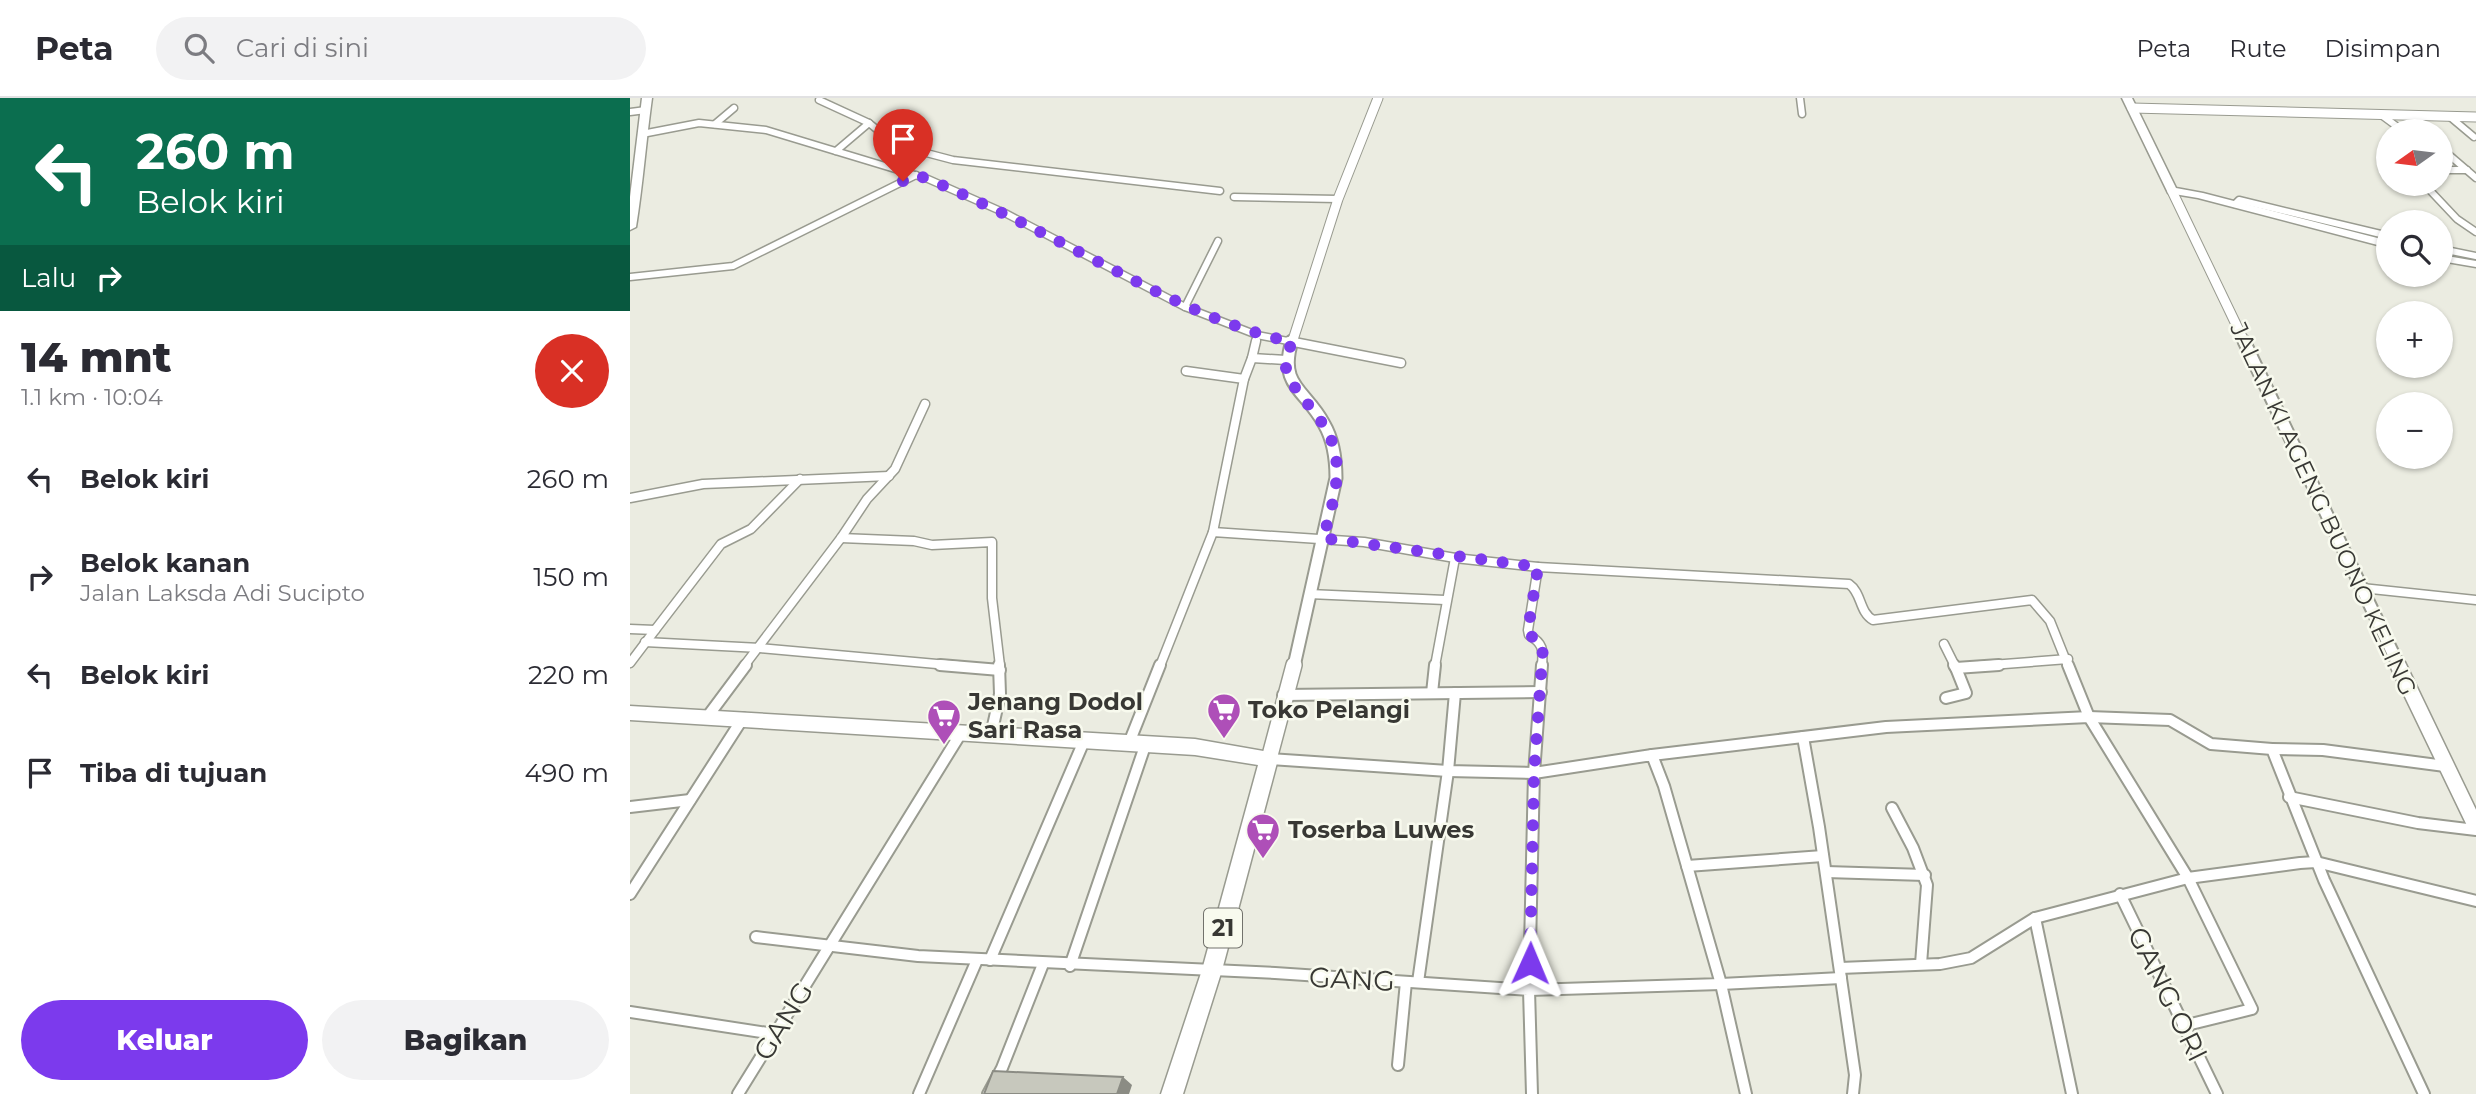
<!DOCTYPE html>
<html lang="id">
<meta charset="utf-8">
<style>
body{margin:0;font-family:Montserrat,sans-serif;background:#f2f2f3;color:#2b2b33;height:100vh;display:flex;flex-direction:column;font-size:26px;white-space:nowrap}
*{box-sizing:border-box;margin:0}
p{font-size:23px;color:#7c7c81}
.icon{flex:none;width:38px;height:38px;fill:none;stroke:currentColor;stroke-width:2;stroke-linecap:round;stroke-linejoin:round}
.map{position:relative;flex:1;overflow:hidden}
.side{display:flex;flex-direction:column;background:#fff;width:630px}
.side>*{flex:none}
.banner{background:#0b6e4f;color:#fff;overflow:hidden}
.needle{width:46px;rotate:256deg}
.fabs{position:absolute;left:1746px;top:21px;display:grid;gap:14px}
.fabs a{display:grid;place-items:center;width:77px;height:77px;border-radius:50%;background:#fff;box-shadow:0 2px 5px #0004;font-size:35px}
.pin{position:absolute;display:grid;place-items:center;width:60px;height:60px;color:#fff;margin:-72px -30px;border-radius:50% 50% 50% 0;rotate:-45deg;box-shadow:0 0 7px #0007}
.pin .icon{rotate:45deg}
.me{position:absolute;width:77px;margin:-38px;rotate:1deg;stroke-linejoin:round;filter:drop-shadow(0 0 5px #0008)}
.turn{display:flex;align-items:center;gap:24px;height:147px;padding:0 21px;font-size:32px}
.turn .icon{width:91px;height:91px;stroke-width:2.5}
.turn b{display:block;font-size:49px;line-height:60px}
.then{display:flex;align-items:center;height:66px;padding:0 21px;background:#0003;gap:14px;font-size:26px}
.round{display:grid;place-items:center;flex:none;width:74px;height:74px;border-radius:37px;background:#f2f2f3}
.headline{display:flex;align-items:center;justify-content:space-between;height:119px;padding:0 21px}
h1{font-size:42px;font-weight:800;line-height:52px}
.cta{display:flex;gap:14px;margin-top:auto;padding:14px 21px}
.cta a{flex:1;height:80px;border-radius:42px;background:#7c3aed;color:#fff;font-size:28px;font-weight:800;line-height:80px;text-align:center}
.cta a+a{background:#f2f2f3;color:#2b2b33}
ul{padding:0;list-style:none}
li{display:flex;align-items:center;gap:21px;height:98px;padding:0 21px}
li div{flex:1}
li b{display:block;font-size:26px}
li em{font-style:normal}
header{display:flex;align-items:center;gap:42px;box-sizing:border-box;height:98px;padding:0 35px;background:#fff;border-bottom:2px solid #e1e1e2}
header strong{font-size:33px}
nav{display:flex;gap:38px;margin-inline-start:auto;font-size:24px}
.search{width:490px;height:63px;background:#f2f2f3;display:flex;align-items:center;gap:18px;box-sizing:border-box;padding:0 24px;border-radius:38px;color:#7c7c81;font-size:26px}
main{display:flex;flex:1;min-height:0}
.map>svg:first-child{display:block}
</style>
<header>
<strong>Peta</strong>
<div class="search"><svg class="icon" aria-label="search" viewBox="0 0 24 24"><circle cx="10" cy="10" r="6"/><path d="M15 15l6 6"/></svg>Cari di sini</div>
<nav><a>Peta</a><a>Rute</a><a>Disimpan</a></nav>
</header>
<main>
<section class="side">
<div class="banner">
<div class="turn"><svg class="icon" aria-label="left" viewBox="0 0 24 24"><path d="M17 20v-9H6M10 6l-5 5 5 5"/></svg><div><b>260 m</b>Belok kiri</div></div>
<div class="then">Lalu<svg class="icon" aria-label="right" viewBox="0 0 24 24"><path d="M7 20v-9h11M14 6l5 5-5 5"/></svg></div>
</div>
<div class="headline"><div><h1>14 mnt</h1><p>1.1 km · 10:04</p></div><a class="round" style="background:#d93025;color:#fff"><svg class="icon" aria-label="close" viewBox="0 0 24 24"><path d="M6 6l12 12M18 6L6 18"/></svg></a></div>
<ul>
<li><svg class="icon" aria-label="left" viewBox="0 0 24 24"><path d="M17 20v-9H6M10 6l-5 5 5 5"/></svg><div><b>Belok kiri</b></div><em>260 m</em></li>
<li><svg class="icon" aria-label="right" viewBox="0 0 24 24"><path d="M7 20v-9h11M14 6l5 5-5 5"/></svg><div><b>Belok kanan</b><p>Jalan Laksda Adi Sucipto</p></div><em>150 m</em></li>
<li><svg class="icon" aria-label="left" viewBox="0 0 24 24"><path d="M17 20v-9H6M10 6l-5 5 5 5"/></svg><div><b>Belok kiri</b></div><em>220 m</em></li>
<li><svg class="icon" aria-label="arrive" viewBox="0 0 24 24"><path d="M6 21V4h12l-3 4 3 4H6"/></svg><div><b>Tiba di tujuan</b></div><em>490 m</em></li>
</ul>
<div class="cta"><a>Keluar</a><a>Bagikan</a></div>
</section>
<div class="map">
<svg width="1846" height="996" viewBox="0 0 1846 996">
<rect width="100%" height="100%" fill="#ebece1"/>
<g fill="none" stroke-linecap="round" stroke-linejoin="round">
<g stroke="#999b90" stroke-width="9">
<g id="street-far2">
<polyline points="1170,0 1172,16"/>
<polyline points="189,2 239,25"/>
<polyline points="0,14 16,12"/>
<polyline points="1750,16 1773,33"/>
<polyline points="1819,18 1844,39"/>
<polyline points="85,26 104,10"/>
<polyline points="12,36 69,25 136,32 298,81 375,115 555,209 627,237 668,245"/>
<polyline points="1811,50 1846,80"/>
<polyline points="206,53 239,25 266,47 323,62 590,93"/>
<polyline points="1811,72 1837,72"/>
<polyline points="1794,86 1827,121 1846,134"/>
<polyline points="604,99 708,101"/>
<polyline points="1605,106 1609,102 1759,138"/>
<polyline points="1811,151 1846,158"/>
<polyline points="0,179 103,168 286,77"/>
<polyline points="555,209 588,143"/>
<polyline points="625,245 627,237"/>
</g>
</g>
<g stroke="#999b90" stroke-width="11">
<g id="street-far1">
<polyline points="659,243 771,265"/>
<polyline points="622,260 626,243"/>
<polyline points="556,273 614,281 583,434"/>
<polyline points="614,281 622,260 656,262"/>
<polyline points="0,400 73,386 259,378"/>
<polyline points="211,440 284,443 302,447 362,444 362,500 370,568"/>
<path d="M908,469l311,17c13,9 10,28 24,36l159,-20 18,21 18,45"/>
<polyline points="1732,490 1846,502"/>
<polyline points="679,496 815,502"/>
<polyline points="0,531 25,532 0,565"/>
<polyline points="25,532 91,446 121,431 170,381"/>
<polyline points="15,544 130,550 329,568"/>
<polyline points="1314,546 1325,568"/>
<polyline points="114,568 211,440 237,401 265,371 295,306"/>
<path d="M530,568l53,-134 151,10 91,16 83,9 -10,63 1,5c15,9 14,15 13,31"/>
<polyline points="805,568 825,460"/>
<polyline points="1348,568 1438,561"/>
</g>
</g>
<g stroke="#999b90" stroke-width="14">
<g id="street">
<polyline points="310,567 370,572"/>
<polyline points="1324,567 1326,570 1369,567"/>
<polyline points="1438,567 1459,619 1558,780 1622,911 1553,928"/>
<polyline points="802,595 805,567"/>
<polyline points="653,597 911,594"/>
<polyline points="1316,600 1336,595 1326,570"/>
<polyline points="78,618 116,567"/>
<polyline points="361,637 370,596 369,567"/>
<polyline points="1173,639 1189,729 1225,977 1223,996"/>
<polyline points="499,645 530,567"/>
<polyline points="1642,651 1693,652 1815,668"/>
<polygon points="1022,657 1034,688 1091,886 899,892 904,675"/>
<polyline points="1022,657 1256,629 1459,619 1540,622 1581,646 1642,651 1694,782 1794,996"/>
<polyline points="639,661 818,673 904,675"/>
<polyline points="904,675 912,567"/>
<polyline points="1659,699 1788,725 1846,732"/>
<polyline points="0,709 60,702"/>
<polyline points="1262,710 1283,750 1297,787 1291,866"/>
<polyline points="1057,768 1193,758"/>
<polyline points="1196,774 1295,777"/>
<polyline points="0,796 113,620"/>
<polyline points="1490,796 1587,996"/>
<polyline points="1405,820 1442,996"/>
<polyline points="126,839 288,858 645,875 899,892 902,996"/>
<polyline points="360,862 454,643"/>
<polyline points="440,868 515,648"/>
<polyline points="1210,870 1310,866 1341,860 1405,820 1558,780 1670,765 1686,764 1846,803"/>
<polyline points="788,884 818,673 825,595"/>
<polyline points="0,914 144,936"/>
<polyline points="768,967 776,884"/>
<polyline points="108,996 331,635"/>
<polyline points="289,996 347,862"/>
<polyline points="358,996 372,970 413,866"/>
<polyline points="1116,996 1091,886 1211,880"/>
</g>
</g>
<g stroke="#999b90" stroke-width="11">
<g id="secondary-far2">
<polyline points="1502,10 1846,19"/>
<polyline points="1542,93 1615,245"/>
<polyline points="662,245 708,101 748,0"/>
</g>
</g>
<g stroke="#999b90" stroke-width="15">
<g id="secondary-far1">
<path d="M662,243c-14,45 14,49 32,83 10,17 12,35 12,54l-42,188"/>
<polyline points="1614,243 1769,568"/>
</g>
</g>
<g stroke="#999b90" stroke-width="18">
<g id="secondary">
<polyline points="1768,567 1846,729"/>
<polyline points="639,661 664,567"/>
</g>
</g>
<g stroke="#999b90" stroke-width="3">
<g id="highway">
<path d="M12,0h10c-6,43 -9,86 -16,129l-6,3v-33z"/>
<polygon points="1492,0 1502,0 1546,90 1573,95 1759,143 1759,150 1568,100 1538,95"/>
<polygon points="1811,157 1846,163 1846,169 1811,163"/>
<polygon points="0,608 565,641 645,655 648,661 592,872 553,996 531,996 572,872 628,667 565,657 0,622"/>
</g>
</g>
<use href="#street-far2" stroke="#fff" stroke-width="6"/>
<use href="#street-far1" stroke="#fff" stroke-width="8"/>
<use href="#street" stroke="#fff" stroke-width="10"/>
<use href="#secondary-far2" stroke="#fff" stroke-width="9"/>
<use href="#secondary-far1" stroke="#fff" stroke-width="11"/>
<use href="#secondary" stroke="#fff" stroke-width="15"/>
<use href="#highway" fill="#fff" fill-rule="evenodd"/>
</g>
<polygon fill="#8b8c84" points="493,979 502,987 499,996 487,996"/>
<polygon fill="#c7c8bd" stroke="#8b8c84" stroke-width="2" points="363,973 493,979 487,996 354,996"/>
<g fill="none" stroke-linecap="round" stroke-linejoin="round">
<path stroke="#7c3aed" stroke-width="12" stroke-dasharray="0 21.6" d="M273,83l13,-6 12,4c56,24 109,51 163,79 66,34 127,68 201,84 -3,8 -7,17 -6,26 5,26 42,49 49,84 6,28 -4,59 -12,86l215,29 -10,63 1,5 12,7 2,5 -9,126 -4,190"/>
</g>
<defs>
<g id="supermarket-pin" transform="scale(1.75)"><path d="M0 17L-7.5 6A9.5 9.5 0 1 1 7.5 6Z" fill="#ae4fb8" stroke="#f8faee"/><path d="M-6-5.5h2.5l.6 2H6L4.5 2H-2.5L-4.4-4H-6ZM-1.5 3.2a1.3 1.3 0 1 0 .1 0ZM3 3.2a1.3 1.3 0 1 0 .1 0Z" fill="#fff"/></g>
</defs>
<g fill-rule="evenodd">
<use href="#supermarket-pin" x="594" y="612"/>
<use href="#supermarket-pin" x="314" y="618"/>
<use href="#supermarket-pin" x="633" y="732"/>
</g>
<g text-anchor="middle" stroke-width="5" stroke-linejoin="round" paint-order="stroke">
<rect fill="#f8faee" stroke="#72726c" stroke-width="2" x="574" y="810.5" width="38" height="39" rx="5"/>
<g font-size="23" font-weight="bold" fill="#383834">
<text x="593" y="838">21</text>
</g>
<g font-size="24" fill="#383834" stroke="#f8faee">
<text transform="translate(1693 411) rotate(65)" y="8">JALAN KI AGENG BUONO KELING</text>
</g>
<g font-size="24" font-weight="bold" fill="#383834" stroke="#f8faee" text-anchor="start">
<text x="338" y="612">Jenang Dodol<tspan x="338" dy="28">Sari Rasa</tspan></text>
<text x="618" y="620">Toko Pelangi</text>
<text x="658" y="740">Toserba Luwes</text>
</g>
<g font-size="28" fill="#383834" stroke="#f8faee">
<text transform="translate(722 881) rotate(3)" y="10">GANG</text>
<text transform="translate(1538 896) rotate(64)" y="10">GANG ORI</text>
<text transform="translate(153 923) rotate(-58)" y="10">GANG</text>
</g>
</g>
</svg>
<div class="fabs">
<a><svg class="needle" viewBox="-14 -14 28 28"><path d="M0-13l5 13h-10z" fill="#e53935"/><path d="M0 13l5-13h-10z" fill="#7c7c81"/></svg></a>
<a><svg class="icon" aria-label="search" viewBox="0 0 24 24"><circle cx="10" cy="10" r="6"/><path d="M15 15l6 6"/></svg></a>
<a>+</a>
<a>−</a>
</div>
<div class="pin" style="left:273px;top:83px;background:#d93025"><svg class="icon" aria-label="arrive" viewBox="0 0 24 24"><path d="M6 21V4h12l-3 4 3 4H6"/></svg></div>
<svg class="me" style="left:900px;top:865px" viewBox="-20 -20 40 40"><path d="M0-17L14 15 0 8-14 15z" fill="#7c3aed" stroke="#fff" stroke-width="4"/></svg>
</div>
</main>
